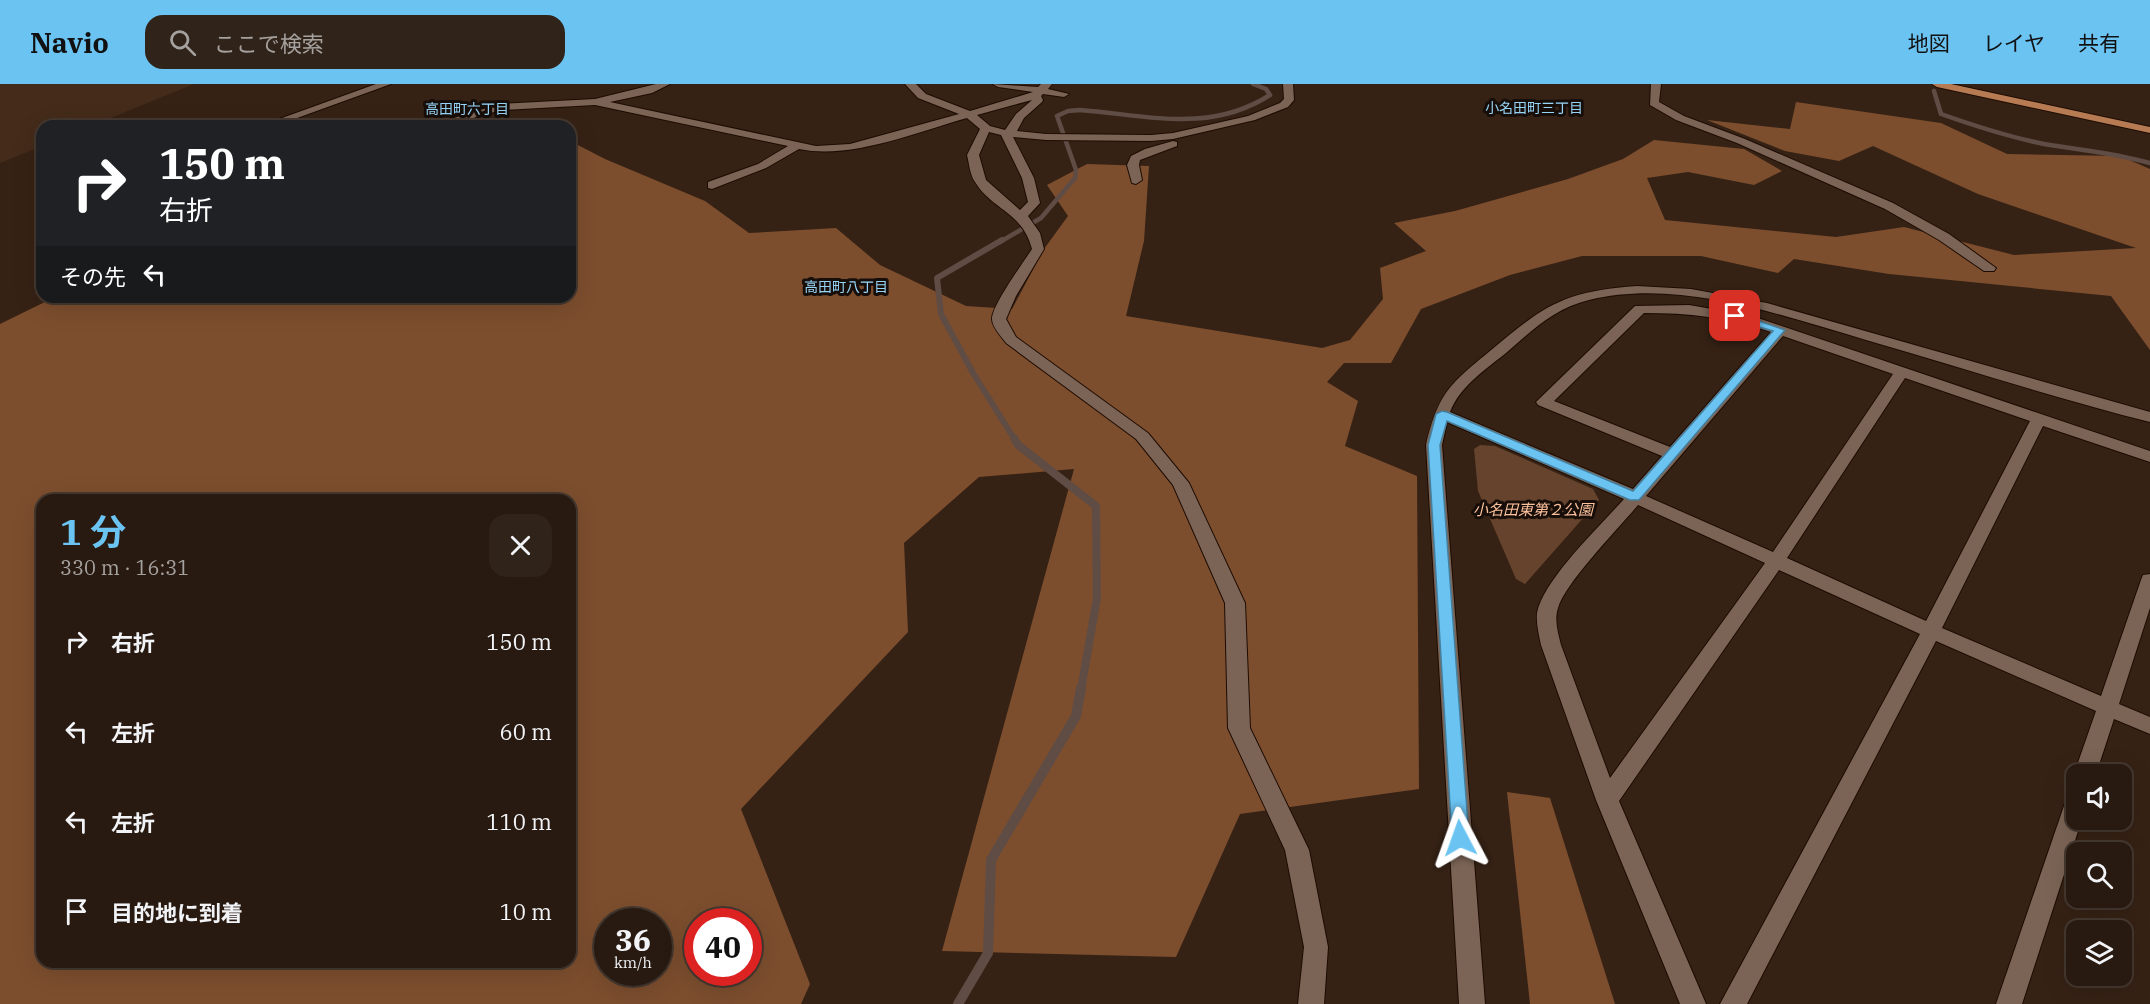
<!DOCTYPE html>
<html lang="ja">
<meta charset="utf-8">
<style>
body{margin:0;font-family:"IBM Plex Serif","Noto Sans JP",serif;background:#302319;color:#f1f3f6;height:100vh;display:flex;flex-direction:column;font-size:22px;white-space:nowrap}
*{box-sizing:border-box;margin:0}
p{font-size:20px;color:#a5a19f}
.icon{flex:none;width:33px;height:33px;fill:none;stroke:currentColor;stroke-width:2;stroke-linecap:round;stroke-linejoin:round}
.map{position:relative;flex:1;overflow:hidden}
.drawer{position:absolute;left:36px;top:410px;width:540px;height:474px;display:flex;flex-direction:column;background:#281a10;border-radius:18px;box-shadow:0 6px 24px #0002,0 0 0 2px #443830}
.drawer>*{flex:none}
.banner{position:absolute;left:36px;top:36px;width:540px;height:183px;border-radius:18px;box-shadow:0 6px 24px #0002,0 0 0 2px #443830;background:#202124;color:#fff;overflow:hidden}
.tools{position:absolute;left:2066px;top:680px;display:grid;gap:12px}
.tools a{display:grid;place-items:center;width:66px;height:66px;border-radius:12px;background:#281a10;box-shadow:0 6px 24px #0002,0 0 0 2px #443830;font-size:30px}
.speed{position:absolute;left:594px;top:824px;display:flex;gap:12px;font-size:30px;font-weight:700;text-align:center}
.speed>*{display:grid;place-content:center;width:78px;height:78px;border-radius:50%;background:#281a10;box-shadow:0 6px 24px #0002,0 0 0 2px #443830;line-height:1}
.speed small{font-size:15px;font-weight:400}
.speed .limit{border:9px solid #d22;background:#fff;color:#111}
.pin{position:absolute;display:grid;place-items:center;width:51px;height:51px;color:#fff;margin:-26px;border-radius:12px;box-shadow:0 3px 9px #0006}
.me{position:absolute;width:66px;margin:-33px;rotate:356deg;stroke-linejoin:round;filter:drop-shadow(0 0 4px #0008)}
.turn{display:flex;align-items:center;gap:21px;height:126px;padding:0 24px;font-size:27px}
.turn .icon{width:78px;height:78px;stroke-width:2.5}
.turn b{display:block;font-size:42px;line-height:51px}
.then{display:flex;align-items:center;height:57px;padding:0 24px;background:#0003;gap:12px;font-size:22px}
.round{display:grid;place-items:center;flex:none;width:63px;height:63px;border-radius:18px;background:#302319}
.headline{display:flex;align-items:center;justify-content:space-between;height:102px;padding:0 24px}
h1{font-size:36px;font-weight:700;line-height:45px;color:#6bc3f2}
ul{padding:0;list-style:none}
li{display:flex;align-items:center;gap:18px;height:90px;padding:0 24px}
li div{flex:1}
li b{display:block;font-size:22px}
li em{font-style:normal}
header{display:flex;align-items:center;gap:36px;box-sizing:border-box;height:84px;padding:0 30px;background:#6bc3f2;color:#111}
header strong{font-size:28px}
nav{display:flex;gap:33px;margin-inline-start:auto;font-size:21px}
.search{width:420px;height:54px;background:#302319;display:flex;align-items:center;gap:15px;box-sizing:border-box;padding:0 21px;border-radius:18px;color:#a5a19f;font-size:22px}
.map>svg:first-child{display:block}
</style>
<header>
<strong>Navio</strong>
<div class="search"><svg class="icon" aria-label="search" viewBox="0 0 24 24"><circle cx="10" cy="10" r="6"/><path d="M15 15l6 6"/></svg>ここで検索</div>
<nav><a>地図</a><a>レイヤ</a><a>共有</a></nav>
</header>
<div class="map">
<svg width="2150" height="920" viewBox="0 0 2150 920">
<rect width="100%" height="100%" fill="#362215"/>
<polygon fill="#442b1a" points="0,0 194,0 91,42 42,42 42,62 0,79"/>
<polygon fill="#66432c" points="1480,361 1495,362 1593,405 1599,416 1525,500 1516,495 1478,407 1474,365"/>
<g fill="#7c4e2e" fill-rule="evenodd">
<path d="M1796,18l145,21 66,31 113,2 30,13v181l-39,-54 -222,-22 -95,-15 -16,14 -77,-17h-119l-72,19 -89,34 -30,54h-47l-17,19 31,19 -13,45 72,30 2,313 -179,25 -64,143 -234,-6 132,-482 -95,8 -75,66 4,89 -167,177 69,175 -9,20h-801v-680l55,-27h515v-156l35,18 100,42 44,32 87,-5 44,37 86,41 46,3 32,-60 24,-33 -21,-31 40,-21 62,2 -5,75 -18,75 196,32 28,-8 33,-41 -3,-31 46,-17 -32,-28 61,-12 113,-32 55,-20 31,-19 90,9 38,22 -28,14 -66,-13 -41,6 18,42 171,17 68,-10 110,28 122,-7 -158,-54 -105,-48 -34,15 -54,-10 -78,-31 83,9zM42,416h528v462h-528zM608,837h50v51h-50zM698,837h50v51h-50z"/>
<polygon points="1507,708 1550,714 1615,920 1530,920"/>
</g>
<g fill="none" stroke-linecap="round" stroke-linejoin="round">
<g stroke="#5f4c45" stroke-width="4.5">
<path d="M1934,7l7,23c34,12 68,23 103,30 36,6 71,9 106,19"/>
<path d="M1000,158l41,-24 34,-40 1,-8 -19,-54 11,-5 12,-1c67,5 129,24 190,-15l-4,-6 -13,-5"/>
</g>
<polyline stroke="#5f4c45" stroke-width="6" points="1002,156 937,194 941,230 973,289 1015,356"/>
<polyline stroke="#5f4c45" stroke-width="8" points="1014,354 1018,361 1096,422 1097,514 1081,606"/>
<polyline stroke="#5f4c45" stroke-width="10" points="958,920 988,869 991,776 1076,632 1081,604"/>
<g stroke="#1d0b02" stroke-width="2">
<g id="minor">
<polygon points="376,0 391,0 275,42 260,42"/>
<path d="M656,0h14l-18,9 -42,9 206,44 34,-2 109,-30 -41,-16 -13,-14h11l10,10 44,17 63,-19 -35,-5 -5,-3 45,3 3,-3h11l-4,5 21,5 -5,3 -21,-3 -2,2 2,4 -1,2 -18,16 -7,13 29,3 105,1 22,-2 75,-17 32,-13 4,-4 -1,-15h10l1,16 -6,7 -33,13 -82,19 -22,2 -105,-1 -33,-3 21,41 6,25 -12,13 12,17 4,16 -28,47 -10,23 10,18 132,96 41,50 56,120 5,125 59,122 19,97 -4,57h-26l6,-57 -19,-97 -57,-122 -3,-125 -52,-118 -37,-46 -130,-96c-5,-7 -14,-16 -14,-24 0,-14 31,-56 40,-70 -10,-38 -39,-38 -57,-67 -5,-7 -6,-19 -8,-27l13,-26 -13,-11c-50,14 -117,42 -168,31l-33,19 -54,21 -4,-1v-6l50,-18 30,-18 -193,-41 -94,5 -56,16h-17l72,-22 95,-5zM1032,16l-16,14 -11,16 -15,-4 -13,-11zM989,48l12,3 21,43 6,24 -8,8 -34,-30 -7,-25z"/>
<polygon points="1651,0 1661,0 1659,18 1684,32 1745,55 1893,119 1949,150 1996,184 1994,187 1984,187 1939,156 1885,125 1737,59 1676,36 1650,21"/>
<polygon points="1173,57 1177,58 1177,62 1140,76 1139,81 1142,96 1136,100 1132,99 1127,81 1131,72 1145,65"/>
<path d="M1637,202l54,3 76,14 383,109v10c-96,-24 -190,-55 -284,-82 -85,-25 -188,-62 -277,-40 -34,8 -58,31 -83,53 -21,17 -46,33 -56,59l183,77 29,-33 -124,-51 -2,-3 99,-96 54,-1 63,11 398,135v11l-107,-36 -101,202 159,68 40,-116 2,-5 7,-1v34l-31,96 31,13v17l-36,-15 -18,55h-20v4l-2,-4 22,-63 -160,-70 -189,363h-27l200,-370 -141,-64 -160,231 87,203h-26l-84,-204 -55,-155c-2,-10 -5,-21 -4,-32 6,-33 64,-88 87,-114l-177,-77 -5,23 43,559h-26l-33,-559c13,-56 27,-63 70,-99 51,-43 72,-55 141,-60zM1644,229c44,0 85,4 127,19l-101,115 -116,-46zM1783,252l110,38 -120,178 -127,-56zM1905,294l125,43 -104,200 -139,-63zM1638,421l127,58 -155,215 -49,-133c-3,-12 -7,-25 -3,-37 7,-25 61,-80 80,-103z"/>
<polygon points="2076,710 2076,735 2082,735 2022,920 1996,920 2065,719 2068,712"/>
</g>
</g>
<g stroke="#1d0b02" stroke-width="2">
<polygon id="major" points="1932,0 1951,0 2150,43 2150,49 1937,3"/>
</g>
<use href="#minor" fill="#7b6455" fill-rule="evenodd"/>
<use href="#major" fill="#b67b52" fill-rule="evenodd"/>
</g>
<polygon fill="#6bc3f2" stroke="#467f9d" stroke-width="1.5" points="1735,229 1785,246 1639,416 1630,416 1447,337 1440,361 1469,754 1466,759 1460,761 1454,759 1452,754 1428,361 1436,330 1442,327 1447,328 1633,407 1773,247 1731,235 1731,230"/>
<g text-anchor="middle" stroke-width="6" stroke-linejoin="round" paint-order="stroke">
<g font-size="14" fill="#97d5f8" stroke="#170e09">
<text x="1534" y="29">小名田町三丁目</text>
<text x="467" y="30">高田町六丁目</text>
<text x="846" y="208">高田町八丁目</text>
</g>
<g font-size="15" font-style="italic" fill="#fdc19b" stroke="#170e09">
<text x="1533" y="431">小名田東第２公園</text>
</g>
</g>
</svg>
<div class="tools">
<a><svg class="icon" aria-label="sound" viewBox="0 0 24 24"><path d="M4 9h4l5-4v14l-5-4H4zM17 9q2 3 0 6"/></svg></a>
<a><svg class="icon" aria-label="search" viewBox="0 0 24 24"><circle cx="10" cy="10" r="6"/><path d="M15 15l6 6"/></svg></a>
<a><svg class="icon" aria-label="layers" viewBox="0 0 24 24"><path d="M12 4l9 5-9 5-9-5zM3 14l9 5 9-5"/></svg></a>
</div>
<div class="speed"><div>36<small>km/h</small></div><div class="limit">40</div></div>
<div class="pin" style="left:1735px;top:232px;background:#d93025"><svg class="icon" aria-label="arrive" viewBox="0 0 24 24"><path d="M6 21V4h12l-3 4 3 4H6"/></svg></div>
<svg class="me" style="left:1460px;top:754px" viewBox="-20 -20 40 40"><path d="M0-17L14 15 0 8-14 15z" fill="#6bc3f2" stroke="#fff" stroke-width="4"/></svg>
<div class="banner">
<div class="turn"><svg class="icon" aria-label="right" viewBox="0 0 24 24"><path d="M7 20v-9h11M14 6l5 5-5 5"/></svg><div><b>150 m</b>右折</div></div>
<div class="then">その先<svg class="icon" aria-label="left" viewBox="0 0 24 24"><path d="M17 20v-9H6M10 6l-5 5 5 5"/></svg></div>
</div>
<section class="drawer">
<div class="headline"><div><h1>1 分</h1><p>330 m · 16:31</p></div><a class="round"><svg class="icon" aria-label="close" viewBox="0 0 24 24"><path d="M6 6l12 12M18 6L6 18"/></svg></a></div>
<ul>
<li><svg class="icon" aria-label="right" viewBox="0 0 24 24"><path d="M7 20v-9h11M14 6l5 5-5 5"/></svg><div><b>右折</b></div><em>150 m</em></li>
<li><svg class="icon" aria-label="left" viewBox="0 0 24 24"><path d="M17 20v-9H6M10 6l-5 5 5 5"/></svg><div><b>左折</b></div><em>60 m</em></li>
<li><svg class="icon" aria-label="left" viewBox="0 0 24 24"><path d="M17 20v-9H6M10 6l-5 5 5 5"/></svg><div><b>左折</b></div><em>110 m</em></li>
<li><svg class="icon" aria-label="arrive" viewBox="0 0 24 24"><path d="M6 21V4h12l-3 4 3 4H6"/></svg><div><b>目的地に到着</b></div><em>10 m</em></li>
</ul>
</section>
</div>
